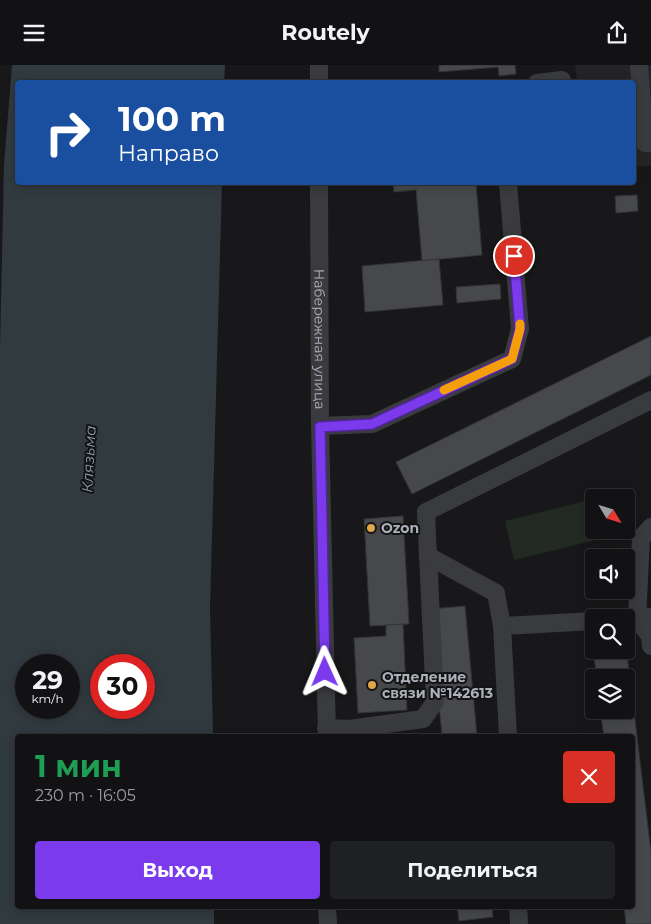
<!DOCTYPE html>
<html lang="ru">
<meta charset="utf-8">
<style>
body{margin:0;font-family:Montserrat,sans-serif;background:#1f2022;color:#f1f3f6;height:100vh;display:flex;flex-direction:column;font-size:19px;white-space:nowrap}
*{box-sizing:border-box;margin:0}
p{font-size:16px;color:#9c9ea0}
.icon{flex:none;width:28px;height:28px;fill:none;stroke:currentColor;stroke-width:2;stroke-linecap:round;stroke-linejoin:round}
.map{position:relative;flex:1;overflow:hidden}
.sheet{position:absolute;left:15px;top:669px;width:620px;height:175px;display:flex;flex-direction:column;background:#121214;border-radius:5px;box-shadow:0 2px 12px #0003,0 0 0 1px #313234}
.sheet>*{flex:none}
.banner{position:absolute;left:15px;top:15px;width:621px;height:105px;border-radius:5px;box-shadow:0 2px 12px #0003,0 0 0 1px #313234;background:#1a4fa0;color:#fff;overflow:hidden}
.needle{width:32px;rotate:128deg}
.fabs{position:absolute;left:585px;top:424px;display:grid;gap:10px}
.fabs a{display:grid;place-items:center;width:50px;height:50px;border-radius:5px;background:#121214;box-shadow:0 2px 12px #0003,0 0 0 1px #313234;font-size:25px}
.speed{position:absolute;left:15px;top:589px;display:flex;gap:10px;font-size:25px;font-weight:700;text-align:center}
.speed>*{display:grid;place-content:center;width:65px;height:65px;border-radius:50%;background:#121214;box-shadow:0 2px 12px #0003,0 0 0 1px #313234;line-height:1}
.speed small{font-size:12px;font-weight:400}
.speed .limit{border:8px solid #d22;background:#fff;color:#111}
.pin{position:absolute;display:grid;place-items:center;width:42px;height:42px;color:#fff;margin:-21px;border:2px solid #fff;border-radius:50%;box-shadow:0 1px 5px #0007}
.me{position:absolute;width:55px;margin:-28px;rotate:359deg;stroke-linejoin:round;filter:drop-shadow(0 0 4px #0008)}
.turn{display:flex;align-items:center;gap:18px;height:105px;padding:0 20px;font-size:22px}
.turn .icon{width:65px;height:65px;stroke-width:2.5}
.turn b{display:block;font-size:35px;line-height:42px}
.round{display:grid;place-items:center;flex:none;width:52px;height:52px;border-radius:5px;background:#1f2022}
.overview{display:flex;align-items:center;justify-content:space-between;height:85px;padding:0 20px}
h1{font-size:30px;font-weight:700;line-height:38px;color:#1e9e55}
.action{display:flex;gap:10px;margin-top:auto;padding:10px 20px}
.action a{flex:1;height:58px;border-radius:5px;background:#7c3aed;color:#fff;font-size:20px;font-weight:700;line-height:58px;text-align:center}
.action a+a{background:#1f2022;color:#f1f3f6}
header{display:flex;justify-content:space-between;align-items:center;height:65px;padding:0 20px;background:#121214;font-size:22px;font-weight:700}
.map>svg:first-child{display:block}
</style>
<header><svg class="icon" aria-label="menu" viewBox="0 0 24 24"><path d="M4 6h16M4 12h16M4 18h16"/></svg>Routely<svg class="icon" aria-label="share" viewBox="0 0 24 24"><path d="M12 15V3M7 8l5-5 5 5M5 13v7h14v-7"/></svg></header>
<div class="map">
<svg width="651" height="859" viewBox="0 0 651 859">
<rect width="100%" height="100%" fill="#18181a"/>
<polygon fill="#242427" points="575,0 651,0 651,100 634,102 634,18 577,17"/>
<polygon fill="#232a23" points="594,434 594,465 602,465 604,473 514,495 505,456"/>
<path fill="#313a3f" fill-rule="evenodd" d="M12,0h213l-1,17 -206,1v100h204l-12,425 3,128h-195v170h196v18h-214v-577l4,-182zM26,600h43v42h-43zM101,600h43v42h-43z"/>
<g fill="#47484c" stroke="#323336">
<polygon points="439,0 515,0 516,9 499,11 498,2 439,7"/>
<polygon points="393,118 455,118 455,120 476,118 482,190 422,196 416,125 394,127"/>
<polygon points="637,130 638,146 616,148 615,131"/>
<polygon points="439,194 443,240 365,247 362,201"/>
<polygon points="500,219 501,234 457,238 456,222"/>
<polygon points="651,271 651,310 412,429 396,397"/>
<polygon points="403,451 409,559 370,561 364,454"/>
<polygon points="465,541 477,671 442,671 430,544"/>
<polygon points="403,559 407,645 358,648 354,573 386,571 386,560"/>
<polygon points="627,589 651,787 651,859 626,859 624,841 632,841 632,671 604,671 600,645 626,645 626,612 597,612 594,593"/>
<polygon points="457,841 492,841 493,852 459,856"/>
</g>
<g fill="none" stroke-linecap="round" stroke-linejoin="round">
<g stroke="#3a3b3f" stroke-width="18">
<polyline points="639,0 645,78 651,78"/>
<polyline points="319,18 319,0"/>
<polyline points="537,18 562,15 562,18"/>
<path id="s1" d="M319,118l1,243 7,310"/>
<polyline points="320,361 372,359 512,294 520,264 508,118"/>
<polyline points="651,552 637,554 650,571 651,581"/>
<polyline points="626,555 637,554 641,473 651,462"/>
<polyline points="502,561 594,556"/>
<polyline points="326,663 349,664 423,654 435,637 428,491"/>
<polyline points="508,671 502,561 496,528 428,491 426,447 651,335"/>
<polyline points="327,841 328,859"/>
<polyline points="518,841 519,859"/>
</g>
</g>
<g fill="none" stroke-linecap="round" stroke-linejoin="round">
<g stroke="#51269a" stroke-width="12">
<polyline id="route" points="325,607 320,362 372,359 512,294 520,264 514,191"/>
</g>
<use href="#route" stroke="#7c3aed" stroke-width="9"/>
<polyline stroke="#f59e0b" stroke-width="9" points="444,325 512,294 520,264 520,259"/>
</g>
<g fill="#e1a64a" stroke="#131315" stroke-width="2">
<circle cx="371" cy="463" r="5"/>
<circle cx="372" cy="620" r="5"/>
</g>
<g text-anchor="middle" stroke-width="4" stroke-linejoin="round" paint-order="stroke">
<g font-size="14" fill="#acb0b8" stroke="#131315">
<text dy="5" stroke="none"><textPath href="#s1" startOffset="156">Набережная улица</textPath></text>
</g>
<g font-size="14" font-weight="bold" fill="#acb0b8" stroke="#131315" text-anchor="start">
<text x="381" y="468">Ozon</text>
<text x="382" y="617">Отделение<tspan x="382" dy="16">связи №142613</tspan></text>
</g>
<g font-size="15" font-style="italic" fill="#879fb0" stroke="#131315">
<text transform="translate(89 394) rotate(-87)" y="5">Клязьма</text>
</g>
</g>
</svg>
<div class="fabs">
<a><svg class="needle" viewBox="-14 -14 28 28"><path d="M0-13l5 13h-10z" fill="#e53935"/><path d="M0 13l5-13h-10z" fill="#9c9ea0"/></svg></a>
<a><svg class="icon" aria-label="sound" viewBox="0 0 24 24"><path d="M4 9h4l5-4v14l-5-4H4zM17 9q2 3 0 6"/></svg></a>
<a><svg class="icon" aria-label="search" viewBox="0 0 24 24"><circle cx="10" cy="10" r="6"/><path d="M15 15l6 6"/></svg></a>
<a><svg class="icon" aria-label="layers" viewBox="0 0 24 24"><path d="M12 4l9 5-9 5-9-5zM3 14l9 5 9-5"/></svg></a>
</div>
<div class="speed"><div>29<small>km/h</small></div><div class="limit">30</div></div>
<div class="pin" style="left:514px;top:191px;background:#d93025"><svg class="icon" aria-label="arrive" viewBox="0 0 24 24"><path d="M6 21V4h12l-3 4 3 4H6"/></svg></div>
<svg class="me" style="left:325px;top:607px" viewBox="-20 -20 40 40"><path d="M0-17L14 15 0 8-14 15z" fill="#7c3aed" stroke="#fff" stroke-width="4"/></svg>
<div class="banner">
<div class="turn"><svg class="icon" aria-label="right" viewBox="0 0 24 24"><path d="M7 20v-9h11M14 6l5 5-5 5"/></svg><div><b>100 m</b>Направо</div></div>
</div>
<section class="sheet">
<div class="overview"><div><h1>1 мин</h1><p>230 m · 16:05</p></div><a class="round" style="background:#d93025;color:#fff"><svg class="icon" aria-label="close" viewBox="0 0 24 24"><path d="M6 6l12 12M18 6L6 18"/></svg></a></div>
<div class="action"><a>Выход</a><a>Поделиться</a></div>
</section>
</div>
